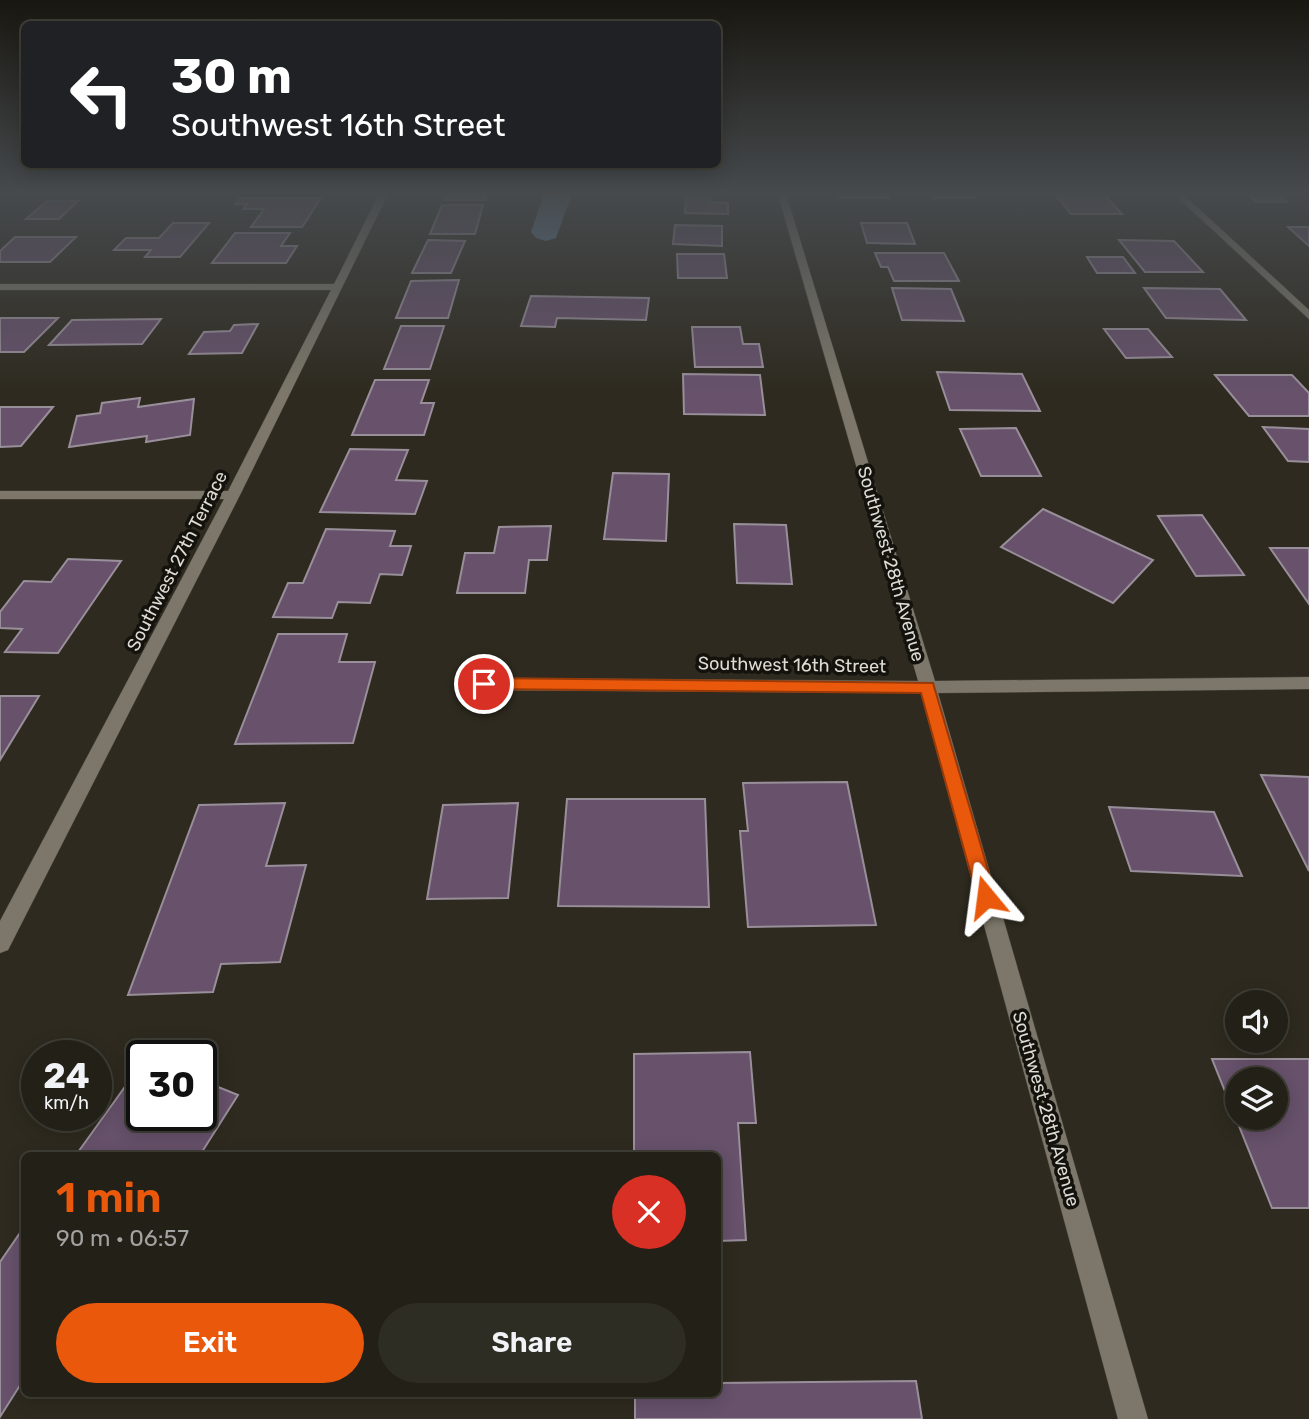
<!DOCTYPE html>
<meta charset="utf-8">
<style>
body{margin:0;font-family:Rubik,sans-serif;background:#2e2d24;color:#f1f3f6;height:100vh;display:flex;flex-direction:column;font-size:26px;white-space:nowrap}
*{box-sizing:border-box;margin:0}
p{font-size:23px;color:#a2a3a1}
.icon{flex:none;width:38px;height:38px;fill:none;stroke:currentColor;stroke-width:2;stroke-linecap:round;stroke-linejoin:round}
.map{position:relative;flex:1;overflow:hidden}
.drawer{position:absolute;left:21px;top:1152px;width:700px;height:245px;display:flex;flex-direction:column;background:#222017;border-radius:10px;box-shadow:0 4px 18px #0003,0 0 0 2px #3f3e36}
.drawer>*{flex:none}
.top-card{position:absolute;left:21px;top:21px;width:700px;height:147px;border-radius:10px;box-shadow:0 4px 18px #0003,0 0 0 2px #3f3e36;background:#202124;color:#fff;overflow:hidden}
.controls{position:absolute;left:1225px;top:990px;display:grid;gap:14px}
.controls a{display:grid;place-items:center;width:63px;height:63px;border-radius:50%;background:#222017;box-shadow:0 4px 18px #0003,0 0 0 2px #3f3e36;font-size:35px}
.speed{position:absolute;left:21px;top:1040px;display:flex;gap:14px;font-size:35px;font-weight:700;text-align:center}
.speed>*{display:grid;place-content:center;width:91px;height:91px;border-radius:50%;background:#222017;box-shadow:0 4px 18px #0003,0 0 0 2px #3f3e36;line-height:1}
.speed small{font-size:18px;font-weight:400}
.speed .limit{border:4px solid #111;border-radius:10px;background:#fff;color:#111}
.pin{position:absolute;display:grid;place-items:center;width:60px;height:60px;color:#fff;margin:-30px;border:4px solid #fff;border-radius:50%;box-shadow:0 2px 7px #0007}
.me{position:absolute;width:77px;margin:-38px;rotate:344deg;stroke-linejoin:round;filter:drop-shadow(0 0 5px #0008)}
.turn{display:flex;align-items:center;gap:24px;height:147px;padding:0 35px;font-size:32px}
.turn .icon{width:91px;height:91px;stroke-width:2.5}
.turn b{display:block;font-size:49px;line-height:60px}
.round{display:grid;place-items:center;flex:none;width:74px;height:74px;border-radius:37px;background:#2e2d24}
.summary{display:flex;align-items:center;justify-content:space-between;height:119px;padding:0 35px}
h1{font-size:42px;font-weight:600;line-height:52px;color:#ea580c}
.action{display:flex;gap:14px;margin-top:auto;padding:14px 35px}
.action a{flex:1;height:80px;border-radius:42px;background:#ea580c;color:#fff;font-size:28px;font-weight:600;line-height:80px;text-align:center}
.action a+a{background:#2e2d24;color:#f1f3f6}
.map>svg:first-child{display:block}
</style>
<div class="map">
<svg width="1309" height="1419" viewBox="0 0 1309 1419">
<rect width="100%" height="100%" fill="#2e2a1f"/>
<g fill="none" stroke-linecap="round" stroke-linejoin="round">
<polygon fill="#627e97" fill-rule="evenodd" points="544,194 572,194 556,238 546,241 536,238 531,232"/>
</g>
<g fill="#67516b" stroke="#998f9a" stroke-width="2" fill-rule="evenodd">
<polygon points="447,194 487,194 485,200 444,200"/>
<polygon points="686,194 710,194 710,202 728,203 728,214 685,213"/>
<polygon points="837,194 887,194 889,198 839,198"/>
<polygon points="931,194 972,194 975,198 934,198"/>
<polygon points="1247,194 1277,194 1287,202 1256,202"/>
<polygon points="1056,195 1105,195 1122,214 1071,214"/>
<polygon points="239,198 321,198 302,227 251,227 264,209 243,209 247,204 235,204"/>
<polygon points="47,201 78,201 59,219 26,219"/>
<polygon points="442,205 483,205 475,234 430,234"/>
<polygon points="173,223 209,223 180,257 145,257 151,250 114,250 126,238 159,238"/>
<polygon points="861,223 907,223 915,244 867,243"/>
<polygon points="675,225 722,226 722,246 673,244"/>
<polygon points="1288,227 1309,227 1309,246"/>
<polygon points="235,233 290,233 281,246 297,246 286,263 212,263"/>
<polygon points="15,237 76,237 50,262 0,262 0,251"/>
<polygon points="428,240 465,241 451,273 412,273"/>
<polygon points="1119,240 1174,241 1203,272 1145,272"/>
<polygon points="875,253 944,253 959,281 894,281 888,267 881,267"/>
<polygon points="677,254 724,254 727,278 678,278"/>
<polygon points="1087,257 1123,257 1135,273 1097,273"/>
<polygon points="459,280 448,318 396,318 411,281"/>
<polygon points="892,288 951,289 964,321 902,320"/>
<polygon points="1144,288 1220,289 1246,320 1166,318"/>
<polygon points="531,296 649,298 646,320 557,318 555,327 521,326"/>
<polygon points="0,318 58,318 24,352 0,352"/>
<polygon points="161,319 142,344 49,345 72,320"/>
<polygon points="258,324 242,353 189,354 204,332 230,331 234,325"/>
<polygon points="401,326 444,326 430,369 384,369"/>
<polygon points="692,327 740,327 743,344 759,344 763,367 695,367"/>
<polygon points="1104,329 1148,329 1172,357 1126,358"/>
<polygon points="937,372 1022,374 1040,411 950,410"/>
<polygon points="683,374 760,375 765,415 684,414"/>
<polygon points="1215,375 1292,375 1309,393 1309,416 1249,416"/>
<polygon points="375,380 429,380 421,403 434,403 424,435 352,435"/>
<polygon points="140,398 138,407 194,399 190,435 146,442 147,436 69,447 77,416 100,413 102,403"/>
<polygon points="0,407 53,407 21,446 0,447"/>
<polygon points="1263,427 1309,429 1309,462 1288,461"/>
<polygon points="1016,428 1041,476 981,476 960,429"/>
<polygon points="350,449 408,450 396,480 427,481 415,514 320,512"/>
<polygon points="613,473 669,474 666,541 604,539"/>
<polygon points="1043,509 1153,560 1113,603 1001,547"/>
<polygon points="1202,515 1244,575 1196,576 1158,516"/>
<polygon points="734,524 786,525 792,584 737,583"/>
<polygon points="551,526 547,560 529,560 525,593 457,593 465,553 494,553 499,527"/>
<polygon points="326,529 395,531 390,546 411,546 402,575 380,574 370,603 338,602 332,618 273,617 288,583 303,583"/>
<polygon points="1270,548 1309,548 1309,604"/>
<polygon points="68,559 121,561 58,653 5,652 22,629 0,628 0,612 24,581 51,582"/>
<polygon points="278,634 347,634 339,662 375,662 353,743 235,744"/>
<polygon points="0,696 39,696 0,760"/>
<polygon points="1261,775 1309,777 1309,871"/>
<polygon points="847,782 876,925 748,927 740,831 748,831 743,783"/>
<polygon points="567,799 705,799 709,907 558,906"/>
<polygon points="285,803 266,866 306,865 280,962 221,964 213,992 128,995 199,805"/>
<polygon points="518,803 508,898 427,899 443,805"/>
<polygon points="1109,807 1214,812 1242,876 1131,871"/>
<polygon points="750,1052 756,1123 738,1123 746,1240 718,1241 718,1155 634,1155 634,1054"/>
<path d="M1212,1059h97v149h-37zM1237,1080h39v38h-39z"/>
<polygon points="142,1063 142,1115 201,1115 201,1080 238,1095 200,1155 76,1155"/>
<polygon points="24,1227 24,1379 0,1417 0,1262"/>
<polygon points="916,1381 922,1419 635,1419 635,1393 718,1393 718,1383"/>
</g>
<g fill="none" stroke-linecap="round" stroke-linejoin="round">
<g stroke="#4a463d" stroke-width="1">
<g id="street">
<polygon points="379,194 388,194 240,495 8,950 0,953 0,921 224,499 0,499 0,491 228,491 331,290 0,290 0,284 334,284"/>
<polygon points="778,194 786,194 935,681 1309,677 1309,689 938,693 1148,1419 1118,1419 921,693 484,690 475,684 484,678 918,681"/>
<polygon points="1174,194 1183,194 1309,310 1309,319"/>
</g>
</g>
<use href="#street" fill="#7c776a" fill-rule="evenodd"/>
</g>
<linearGradient id="sky" x2="0" y2="1"><stop stop-color="#191711"/><stop offset="0.49" stop-color="#464a4d"/><stop offset="1" stop-color="#464a4d" stop-opacity="0"/></linearGradient>
<rect width="1309" height="393" fill="url(#sky)"/>
<polygon fill="#ea580c" stroke="#983908" stroke-width="2" points="484,678 933,683 996,897 993,903 986,905 980,903 977,897 921,693 484,689 476,684"/>
<g text-anchor="middle" stroke-width="7" stroke-linejoin="round" paint-order="stroke">
<g font-size="18" fill="#dedbd4" stroke="#14120d">
<text transform="translate(177 561) rotate(-63)" y="6">Southwest 27th Terrace</text>
<text transform="translate(891 564) rotate(74)" y="6">Southwest 28th Avenue</text>
<text transform="translate(792 665) rotate(1)" y="6">Southwest 16th Street</text>
<text transform="translate(1046 1109) rotate(74)" y="6">Southwest 28th Avenue</text>
</g>
</g>
</svg>
<div class="controls">
<a><svg class="icon" aria-label="sound" viewBox="0 0 24 24"><path d="M4 9h4l5-4v14l-5-4H4zM17 9q2 3 0 6"/></svg></a>
<a><svg class="icon" aria-label="layers" viewBox="0 0 24 24"><path d="M12 4l9 5-9 5-9-5zM3 14l9 5 9-5"/></svg></a>
</div>
<div class="speed"><div>24<small>km/h</small></div><div class="limit">30</div></div>
<div class="pin" style="left:484px;top:684px;background:#d93025"><svg class="icon" aria-label="arrive" viewBox="0 0 24 24"><path d="M6 21V4h12l-3 4 3 4H6"/></svg></div>
<svg class="me" style="left:986px;top:897px" viewBox="-20 -20 40 40"><path d="M0-17L14 15 0 8-14 15z" fill="#ea580c" stroke="#fff" stroke-width="4"/></svg>
<div class="top-card">
<div class="turn"><svg class="icon" aria-label="left" viewBox="0 0 24 24"><path d="M17 20v-9H6M10 6l-5 5 5 5"/></svg><div><b>30 m</b>Southwest 16th Street</div></div>
</div>
<section class="drawer">
<div class="summary"><div><h1>1 min</h1><p>90 m · 06:57</p></div><a class="round" style="background:#d93025;color:#fff"><svg class="icon" aria-label="close" viewBox="0 0 24 24"><path d="M6 6l12 12M18 6L6 18"/></svg></a></div>
<div class="action"><a>Exit</a><a>Share</a></div>
</section>
</div>
